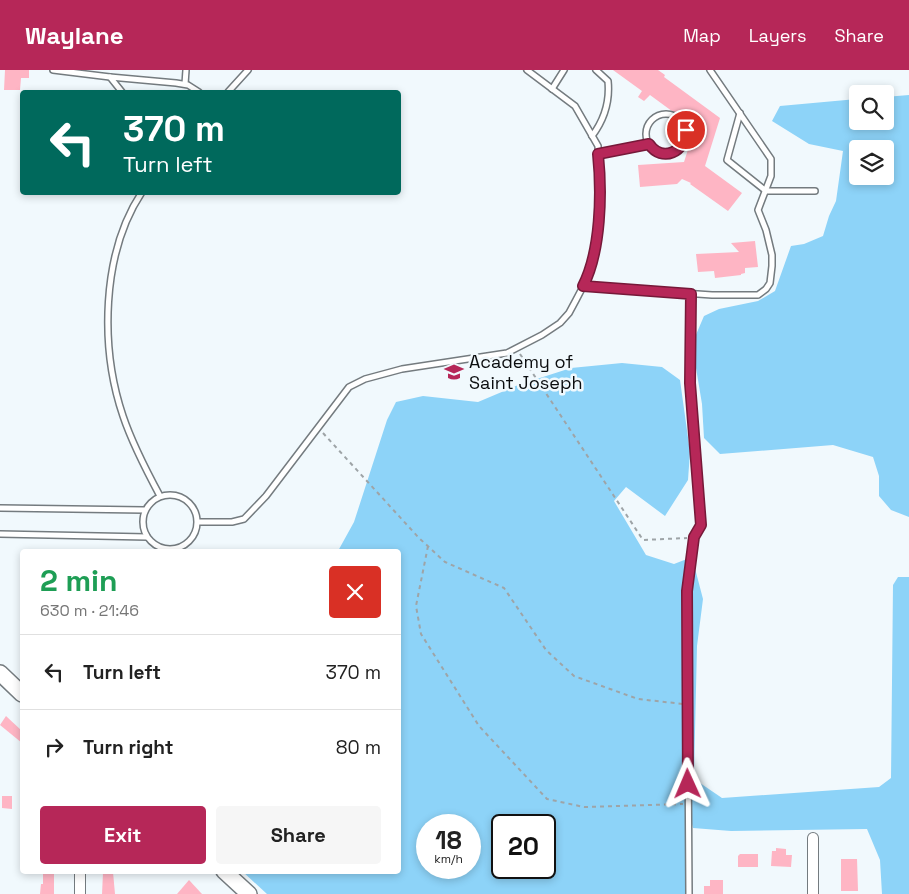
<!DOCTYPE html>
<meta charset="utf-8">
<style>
body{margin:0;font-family:"Space Grotesk",sans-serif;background:#f6f6f6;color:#222;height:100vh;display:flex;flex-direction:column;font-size:19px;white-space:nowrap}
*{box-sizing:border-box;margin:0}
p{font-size:16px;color:#767676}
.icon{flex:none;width:28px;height:28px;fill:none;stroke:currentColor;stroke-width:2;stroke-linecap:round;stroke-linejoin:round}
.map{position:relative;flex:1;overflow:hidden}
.drawer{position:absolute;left:20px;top:479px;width:381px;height:325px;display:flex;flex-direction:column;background:#fff;border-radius:5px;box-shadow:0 2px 8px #0003}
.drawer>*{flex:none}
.top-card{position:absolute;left:20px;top:20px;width:381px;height:105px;border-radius:5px;box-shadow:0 2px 8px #0003;background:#00695c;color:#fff;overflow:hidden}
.controls{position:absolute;left:849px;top:15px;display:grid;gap:10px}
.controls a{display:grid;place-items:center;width:45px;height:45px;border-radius:5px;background:#fff;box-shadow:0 2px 8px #0003;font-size:25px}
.speed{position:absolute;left:416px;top:744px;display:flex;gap:10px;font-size:25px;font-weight:700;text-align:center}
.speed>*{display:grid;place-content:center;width:65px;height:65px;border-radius:50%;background:#fff;box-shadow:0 2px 8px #0003;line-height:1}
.speed small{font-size:12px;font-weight:400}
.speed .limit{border:2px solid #111;border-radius:8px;background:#fff;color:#111}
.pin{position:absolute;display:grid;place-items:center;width:42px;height:42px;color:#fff;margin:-21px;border:2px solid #fff;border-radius:50%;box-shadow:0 1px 5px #0007}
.me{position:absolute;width:55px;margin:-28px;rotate:359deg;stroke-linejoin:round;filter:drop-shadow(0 0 4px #0008)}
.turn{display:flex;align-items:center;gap:18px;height:105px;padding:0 20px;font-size:22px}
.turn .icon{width:65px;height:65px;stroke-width:2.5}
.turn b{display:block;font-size:35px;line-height:42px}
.round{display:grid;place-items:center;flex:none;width:52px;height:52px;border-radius:5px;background:#f6f6f6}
.overview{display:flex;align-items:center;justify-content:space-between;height:85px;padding:0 20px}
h1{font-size:30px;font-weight:700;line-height:38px;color:#1e9e55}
.cta{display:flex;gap:10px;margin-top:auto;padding:10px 20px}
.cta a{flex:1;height:58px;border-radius:5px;background:#b62758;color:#fff;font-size:20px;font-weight:700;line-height:58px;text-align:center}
.cta a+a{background:#f6f6f6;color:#222}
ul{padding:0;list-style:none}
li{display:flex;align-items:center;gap:15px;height:75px;padding:0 20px;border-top:1px solid #e0e0e0}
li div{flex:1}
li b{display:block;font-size:19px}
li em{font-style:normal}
header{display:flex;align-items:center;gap:30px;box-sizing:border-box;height:70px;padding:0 25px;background:#b62758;color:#fff}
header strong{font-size:24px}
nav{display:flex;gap:28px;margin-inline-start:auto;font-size:18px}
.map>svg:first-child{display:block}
</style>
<header>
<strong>Waylane</strong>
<nav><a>Map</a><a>Layers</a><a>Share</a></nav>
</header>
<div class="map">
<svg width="909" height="824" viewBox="0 0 909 824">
<rect width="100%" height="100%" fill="#f1f9fd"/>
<g fill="#8dd3f8" fill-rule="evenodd">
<path d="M909,25v422l-18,-7 -12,-14v-20l-6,-19 -40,-12 -113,9 -16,-16 -2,-34 -10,-60 12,-28 15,-7 39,-8 17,-10 16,-45 13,-2 19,-8 6,-20 7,-15 7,-50 -34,-7 -37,-23 8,-15 77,-7 1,22h27v-24zM858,79h27v27h-27z"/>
<path d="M622,293l40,4 18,13 10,72 -2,28 -23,36 -39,-29 -12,14 32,54 28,9 18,-7 11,42 -6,47 -3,129 6,8 22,15 157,-11 12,-9 2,-193 5,-8h11v317h-27l-2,-34 -13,-31 -136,2 -38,-3 -7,-27 -1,93h-418l-25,-23h157v-320h-61l16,-29 33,-102 9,-18 27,-6 55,6 40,-17 53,-17zM428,755h42v43h-42zM502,755h43v43h-43z"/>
</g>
<g fill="#feb5c4">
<polygon points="5,0 29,0 29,8 21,8 20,20 4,20"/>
<polygon points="613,0 658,0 665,5 664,7 720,48 705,96 742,123 728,141 690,114 691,113 682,109 677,114 640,117 638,95 684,92 695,58 650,25 644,31 638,27 642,21"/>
<polygon points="755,171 758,197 745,198 745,203 741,204 741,205 715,208 714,201 698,202 696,184 739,182 731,173"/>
<polygon points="6,646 22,661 22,673 0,655"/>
<polygon points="2,726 12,726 12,739 2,738"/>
<polygon points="776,778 786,779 786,785 792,785 791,797 771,796 772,781 776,781"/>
<polygon points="740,784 758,784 758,797 738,797 738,786"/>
<polygon points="841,789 857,789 858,821 841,821"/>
<polygon points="43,801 54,801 54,824 40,824 41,814 43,814"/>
<polygon points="113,802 115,824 102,824 103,803"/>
<polygon points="189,810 202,824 177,824"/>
<polygon points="710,810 723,810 723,824 704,824 704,816 710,816"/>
</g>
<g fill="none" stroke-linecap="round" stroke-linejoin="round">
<g stroke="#747b7f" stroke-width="8">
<g id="lane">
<polyline points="53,0 110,7 122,22"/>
<polyline points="110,7 176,13 188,15 199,22"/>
<polyline points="185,14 186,0"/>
<polyline points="552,19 564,0"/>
<polyline points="228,22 248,0"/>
<polyline points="740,43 727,90 766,121 815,121"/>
<circle cx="666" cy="64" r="20"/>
<path d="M592,66c12,-16 18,-35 16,-55l-12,-11"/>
<polyline points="598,84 649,74"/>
<path d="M142,122c-41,62 -42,156 -19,224 9,27 23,54 37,80"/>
<polyline points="583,216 712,225 758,225 766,219 770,213 772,196 772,185 766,160 758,140 771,106 771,89 710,0"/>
<circle cx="170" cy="452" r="27"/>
<polyline points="0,438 144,440"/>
<polyline points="198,452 232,452 244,449 266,426 349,317 365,309 402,299 507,283 542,265 560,253 569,243 576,230 588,207 595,180 599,143 599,94 598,76 575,36 527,0"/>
<polyline points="0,464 147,467"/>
<polyline points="689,824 687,521 694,467 701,455 690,313 691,224"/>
</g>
</g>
<g stroke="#747b7f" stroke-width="12">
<g id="street">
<polyline points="813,768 813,824"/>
<polyline points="80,824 80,801"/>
</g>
</g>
<g stroke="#747b7f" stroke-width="18">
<g id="secondary">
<polyline points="0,603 22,624"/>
<polyline points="224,801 249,824"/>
</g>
</g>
<g stroke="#9ea4a7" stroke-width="2" stroke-dasharray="4 4" stroke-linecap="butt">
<polyline points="520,284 643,470 687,468"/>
<polyline points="323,363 419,468 445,492 504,518 546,580 574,606 638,629 683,634"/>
<polyline points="428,476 416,536 421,564 479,656 547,729 584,737 683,734"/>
</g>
<use href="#lane" stroke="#fff" stroke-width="5"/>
<use href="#street" stroke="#fff" stroke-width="10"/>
<use href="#secondary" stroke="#fff" stroke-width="15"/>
</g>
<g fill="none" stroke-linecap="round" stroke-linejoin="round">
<g stroke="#761939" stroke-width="12">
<path id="route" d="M686,60c0,22 -24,33 -37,14l-51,10c4,39 3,97 -15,132l108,8 -1,89 11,142 -7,12 -7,54 1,193"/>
</g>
<use href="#route" stroke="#b62758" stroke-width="9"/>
</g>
<defs>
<g id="school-bare" transform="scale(1.5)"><path d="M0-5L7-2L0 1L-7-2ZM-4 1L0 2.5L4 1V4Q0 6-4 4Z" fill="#b62758" stroke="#f1f9fd" stroke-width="2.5" paint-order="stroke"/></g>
</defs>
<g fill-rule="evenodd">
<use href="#school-bare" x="454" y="302"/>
</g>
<g text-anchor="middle" stroke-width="5" stroke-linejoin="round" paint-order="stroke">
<g font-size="18" fill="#0b0d0f" stroke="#f1f9fd" text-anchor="start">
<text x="469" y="298">Academy of<tspan x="469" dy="21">Saint Joseph</tspan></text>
</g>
</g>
</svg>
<div class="controls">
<a><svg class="icon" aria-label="search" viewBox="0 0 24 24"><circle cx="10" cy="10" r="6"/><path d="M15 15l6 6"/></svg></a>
<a><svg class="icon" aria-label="layers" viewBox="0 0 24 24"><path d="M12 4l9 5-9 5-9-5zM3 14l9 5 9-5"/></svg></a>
</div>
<div class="speed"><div>18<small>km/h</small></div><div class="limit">20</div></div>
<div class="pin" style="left:686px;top:60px;background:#d93025"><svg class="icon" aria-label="arrive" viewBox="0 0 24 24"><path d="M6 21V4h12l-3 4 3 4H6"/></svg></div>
<svg class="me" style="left:688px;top:714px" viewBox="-20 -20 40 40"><path d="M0-17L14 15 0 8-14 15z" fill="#b62758" stroke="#fff" stroke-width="4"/></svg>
<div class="top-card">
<div class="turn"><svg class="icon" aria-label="left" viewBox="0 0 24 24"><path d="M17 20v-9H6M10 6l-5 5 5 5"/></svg><div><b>370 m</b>Turn left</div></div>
</div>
<section class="drawer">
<div class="overview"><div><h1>2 min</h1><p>630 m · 21:46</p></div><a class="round" style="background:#d93025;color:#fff"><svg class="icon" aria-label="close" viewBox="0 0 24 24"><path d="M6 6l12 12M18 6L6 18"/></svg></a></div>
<ul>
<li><svg class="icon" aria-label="left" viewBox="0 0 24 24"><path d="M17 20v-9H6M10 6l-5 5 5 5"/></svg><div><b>Turn left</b></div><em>370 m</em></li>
<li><svg class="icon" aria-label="right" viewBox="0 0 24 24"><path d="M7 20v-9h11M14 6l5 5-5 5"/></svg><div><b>Turn right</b></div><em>80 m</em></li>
</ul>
<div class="cta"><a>Exit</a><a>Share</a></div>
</section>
</div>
